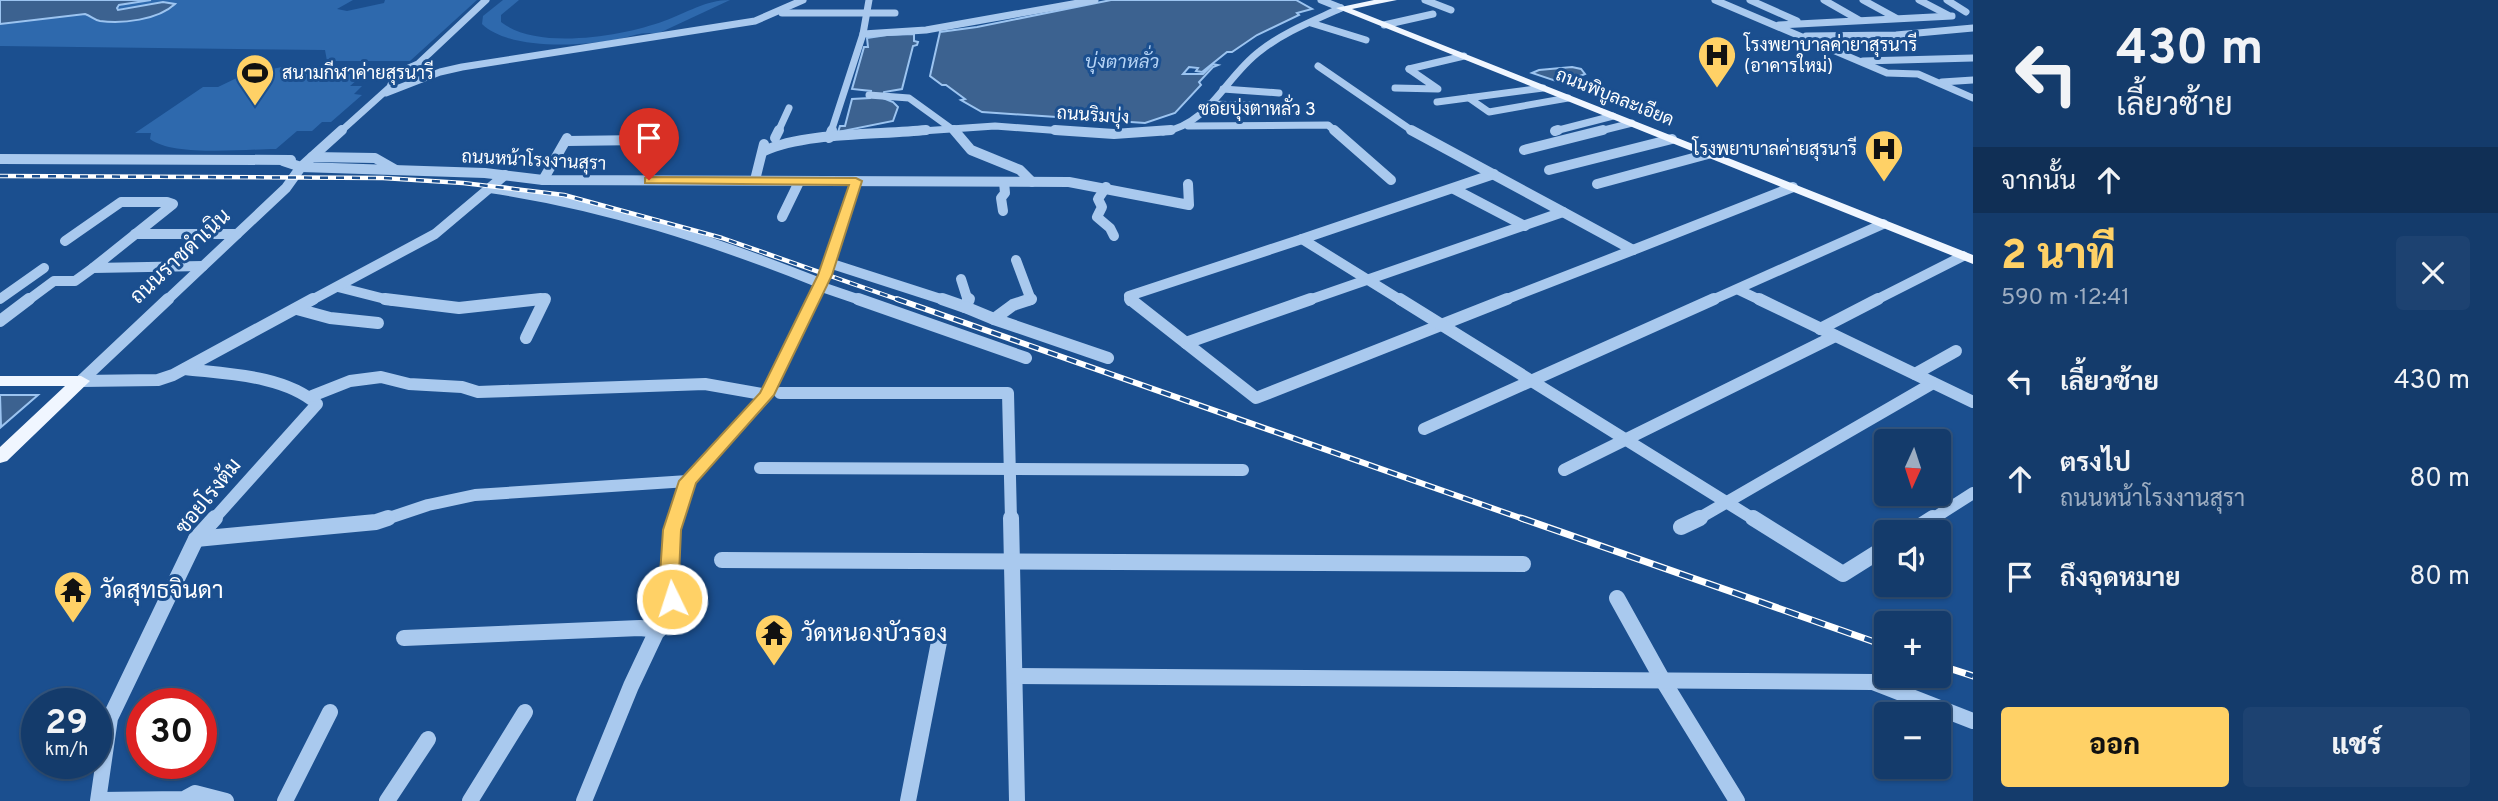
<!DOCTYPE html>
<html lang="th">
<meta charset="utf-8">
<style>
body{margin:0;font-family:Overpass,Sarabun,sans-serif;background:#1d4271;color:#f1f3f6;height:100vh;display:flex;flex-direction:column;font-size:26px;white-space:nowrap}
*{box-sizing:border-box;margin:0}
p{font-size:23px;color:#9dadc1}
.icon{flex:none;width:38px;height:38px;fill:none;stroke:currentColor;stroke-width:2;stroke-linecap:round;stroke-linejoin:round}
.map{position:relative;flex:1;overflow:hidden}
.side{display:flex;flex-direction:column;background:#143b6b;width:525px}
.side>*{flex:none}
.banner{background:#143b6b;color:#f1f3f6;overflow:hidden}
.needle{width:46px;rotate:183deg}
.buttons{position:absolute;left:1874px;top:429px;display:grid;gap:14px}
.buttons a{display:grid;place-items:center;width:77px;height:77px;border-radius:7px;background:#143b6b;box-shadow:0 2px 5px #0004,0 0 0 2px #33557e;font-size:35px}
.speed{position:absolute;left:21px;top:688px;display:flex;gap:14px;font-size:35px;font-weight:700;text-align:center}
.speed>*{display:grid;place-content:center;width:91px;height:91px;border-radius:50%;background:#143b6b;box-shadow:0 2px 5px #0004,0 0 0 2px #33557e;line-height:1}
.speed small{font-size:18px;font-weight:400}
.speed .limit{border:10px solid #d22;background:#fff;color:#111}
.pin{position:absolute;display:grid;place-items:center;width:60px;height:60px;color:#fff;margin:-72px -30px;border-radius:50% 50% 50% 0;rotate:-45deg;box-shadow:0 0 7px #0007}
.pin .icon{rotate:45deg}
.me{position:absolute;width:77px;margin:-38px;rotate:356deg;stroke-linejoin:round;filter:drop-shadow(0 0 5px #0008)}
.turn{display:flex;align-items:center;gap:24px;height:147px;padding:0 28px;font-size:32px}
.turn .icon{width:91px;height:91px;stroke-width:2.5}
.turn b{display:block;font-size:49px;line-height:60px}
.then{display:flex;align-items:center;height:66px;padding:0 28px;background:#0003;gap:14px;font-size:26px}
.round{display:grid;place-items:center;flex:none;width:74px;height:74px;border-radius:7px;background:#1d4271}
.summary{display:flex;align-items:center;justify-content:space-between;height:119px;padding:0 28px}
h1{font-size:42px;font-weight:800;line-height:52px;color:#ffd166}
.action{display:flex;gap:14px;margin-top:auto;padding:14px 28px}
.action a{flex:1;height:80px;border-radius:7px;background:#ffd166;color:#111;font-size:28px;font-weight:800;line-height:80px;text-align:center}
.action a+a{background:#1d4271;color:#f1f3f6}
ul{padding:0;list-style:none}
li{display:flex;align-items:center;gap:21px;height:98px;padding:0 28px}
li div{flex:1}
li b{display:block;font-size:26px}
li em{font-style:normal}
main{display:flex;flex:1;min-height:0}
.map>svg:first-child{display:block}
</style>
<main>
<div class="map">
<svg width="1973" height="801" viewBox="0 0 1973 801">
<rect width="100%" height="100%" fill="#1b4f8f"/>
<g fill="#2e69ad">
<path d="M151,0h202l-16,9 10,2 37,-8 1,-3h92l-67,61h-83l-2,-11 -325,-4v-22l86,-10 27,7 19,-1 35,-9 6,-4c-19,-7 -39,7 -57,1l14,-6z"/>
<path d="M503,0h16l-18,15v7c36,29 123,14 163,-1 23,-8 41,-21 66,-21l-73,34c-13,-3 -24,2 -37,5 -36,7 -110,12 -138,-15l1,-8z"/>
<path d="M282,67h90l-22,19h12l-8,8 8,1 -31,27h-9l-10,9h-15l-21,18c-30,0 -103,8 -126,-10l1,-6h-16l68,-46h15l25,-12z"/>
</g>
<g fill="#3c6290" stroke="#9cc4f0" stroke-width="2">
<path d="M0,0h151l-32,5 -2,3 1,2 45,-8 12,2c-17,16 -53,20 -75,17 -6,-1 -9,-5 -15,-7l-85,10z"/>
<polygon points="1111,0 1296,0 1312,9 1297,13 1299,15 1257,35 1232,52 1227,52 1202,72 1196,71 1198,68 1189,67 1183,74 1203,74 1213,64 1218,65 1213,67 1199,82 1201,85 1175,113 1145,123 982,112 961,100 965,99 946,85 942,85 930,76 940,32 977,27"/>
<polygon points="887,35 914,34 914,41 918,42 917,45 913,46 902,89 884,92 883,98 893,102 898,107 893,121 838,132 840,126 845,126 852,99 870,98 871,91 852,89 864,47 868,47 867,38"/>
<polygon points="1572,67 1581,69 1585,74 1562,83 1532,73 1539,70"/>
<polygon points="0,395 38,395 1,427"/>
</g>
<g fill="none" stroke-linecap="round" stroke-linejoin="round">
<g stroke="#a9c9ee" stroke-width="7">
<polyline points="1321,0 1341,8"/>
<polyline points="1425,0 1451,10"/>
<polyline points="1715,0 1887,73 1918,74 1973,98"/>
<polyline points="1750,0 1797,21"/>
<polyline points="1824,0 1859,20"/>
<polyline points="1863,0 1896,18"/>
<polyline points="1919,0 1948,15"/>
<polyline points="1947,0 1966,12"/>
<polyline points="782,13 895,13"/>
<polyline points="1311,23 1366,40"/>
<polyline points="1384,25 1433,14"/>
<polyline points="1779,25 1952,16"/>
<polyline points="863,34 926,30 1095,0"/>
<polyline points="1806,36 1896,35 1973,28"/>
<polyline points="1863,61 1973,58"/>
<polyline points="1318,66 1414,132"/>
<polyline points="1409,69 1464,56"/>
<polyline points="1942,82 1973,80"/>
<polyline points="1395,88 1438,89 1409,69"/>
<polyline points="1223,89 1279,93"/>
<polyline points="386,93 440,72 462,67 755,21 803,0"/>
<polyline points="869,95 909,98 956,132"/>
<polyline points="1469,98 1489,112 1568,98"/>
<polyline points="1437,102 1543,88"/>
<polyline points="1209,104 1286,106"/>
<polyline points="1188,126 1328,125 1336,132"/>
<polyline points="1555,131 1613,116"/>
<polyline points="340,132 390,87 395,74 418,64 486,0"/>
<polyline points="778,132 789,108"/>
<polyline points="831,132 863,34 869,0"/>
<polyline points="907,132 995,126 1076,132"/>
<path d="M1163,132c47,-8 62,-55 97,-81 24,-19 53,-30 81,-43"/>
<polyline points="1596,132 1632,123"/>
</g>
<g stroke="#a9c9ee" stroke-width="10">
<polyline points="954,130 971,150 1020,170 1032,182"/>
<polyline points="1055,130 1114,134 1171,130"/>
<polyline points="1334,130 1391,180"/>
<polyline points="1411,130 1563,212"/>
<polyline points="1555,131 1558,130"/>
<polyline points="775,138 779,130"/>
<polyline points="829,138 832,130"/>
<polyline points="567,141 643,140"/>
<polyline points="1524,150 1603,130"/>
<path d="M764,151c40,-19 116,-16 162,-21"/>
<polyline points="312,157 375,158 396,170"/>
<polyline points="0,159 291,160"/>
<polyline points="283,161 301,167 485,173 543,180 1069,182 1189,205 1188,184"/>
<polyline points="1549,170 1672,139"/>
<polyline points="543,180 567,138"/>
<polyline points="755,180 764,144"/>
<polyline points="1597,184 1708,154"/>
<polyline points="1106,187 1098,199 1102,207 1097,217 1110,228 1114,236"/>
<path d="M490,188c115,17 222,52 330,95"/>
<polyline points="1454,189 1525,226"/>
<polyline points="1003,211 1001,198 1005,193 1004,182"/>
<polyline points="782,217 799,182"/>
<polyline points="135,234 237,234"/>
<polyline points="65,241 121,202 167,202 173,204 93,268 203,266"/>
<polyline points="1633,250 1793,187"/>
<polyline points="1016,260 1031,300 1027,301"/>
<polyline points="829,263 947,301"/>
<polyline points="961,279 968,301"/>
<polyline points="819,286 863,301"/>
<polyline points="338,287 393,301"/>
<polyline points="1739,290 1762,301"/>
<polyline points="0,299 44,268"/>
<polyline points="27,301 54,281 75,281 93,268"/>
<polyline points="166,301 286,188 301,167 342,130"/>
<polyline points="310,301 435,234 505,175"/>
<polyline points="524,301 545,299 544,301"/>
<polyline points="812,301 825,275 856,181"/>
<polyline points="1130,301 1129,296 1302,239"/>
<polyline points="1306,301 1563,212 1633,250"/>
<polyline points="1402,301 1302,239 1494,174"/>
<polyline points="1502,301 1633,250"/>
<polyline points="1710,301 1883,224"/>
<polyline points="1874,301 1963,256"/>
</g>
<g stroke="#a9c9ee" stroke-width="12">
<polyline points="385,299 459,308 541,299"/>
<polyline points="858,299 1026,358"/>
<polyline points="942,299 965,307 969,299"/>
<polyline points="1130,299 1186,343"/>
<polyline points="1311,299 1186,343 1256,398 1507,299"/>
<polyline points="1400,299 1755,520"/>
<polyline points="1759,299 1973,402"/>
<polyline points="965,307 994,319 1013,305 1031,299"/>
<polyline points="297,309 330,318 378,323"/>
<polyline points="994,319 1108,358"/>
<polyline points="0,321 29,299"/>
<polyline points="1820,329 1878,299"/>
<polyline points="526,338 545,299"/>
<path d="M185,369c42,5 99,6 132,35l-104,116"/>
<polyline points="1915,374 1956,351"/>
<polyline points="81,381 168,299"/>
<polyline points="81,381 158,380 173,375 313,299"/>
<polyline points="780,393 1008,393 1011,520"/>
<polyline points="312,396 350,381 381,377 409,384 462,387 478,392 705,384 767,395"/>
<polyline points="1424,429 1714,299"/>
<polyline points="760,468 1243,470"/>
<polyline points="1564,470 1835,336"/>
<polyline points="383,520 428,505 475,495 688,481"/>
<polyline points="675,520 688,481 767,395 813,299"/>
<polyline points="1696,520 1933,383"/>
<polyline points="1931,520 1973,493"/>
</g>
<g stroke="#a9c9ee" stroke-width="16">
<polyline points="1011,518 1017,801"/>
<polyline points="1753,518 1843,574 1886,547"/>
<polyline points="1681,527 1700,518"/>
<polyline points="1911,532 1933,518"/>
<polyline points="196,539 376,522 388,518"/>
<polyline points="722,560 1523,564"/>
<polyline points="1617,598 1662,679 1737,801"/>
<polyline points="404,638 640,628 659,630"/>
<polyline points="1015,676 1873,682 1973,721"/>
<polyline points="99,800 184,799 195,793 226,801"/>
<polyline points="98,801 110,718 196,539 215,518"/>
<polyline points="285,801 330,712"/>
<polyline points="387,801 428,739"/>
<polyline points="470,801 525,712"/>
<polyline points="584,801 631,686 672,599 669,575 672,530 676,518"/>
<polyline points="908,801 939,642"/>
</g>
<g fill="#f0f6ff" fill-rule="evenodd">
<polygon points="1374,0 1397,0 1352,9 1973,255 1973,264 1336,8"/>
<polygon points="0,376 81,376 90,381 7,461 0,463 0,447 65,386 0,386"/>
</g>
<g stroke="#fff" stroke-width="4.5">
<polyline id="rail-far2" points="0,176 383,178 463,183 564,195 722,238 902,301"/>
</g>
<g stroke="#fff" stroke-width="6">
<polyline id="rail-far1" points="897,299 1526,520"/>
</g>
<g stroke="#fff" stroke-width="7">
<g id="rail">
<polyline points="1521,518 1886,646"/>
<polyline points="1939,665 1973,676"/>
</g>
</g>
<use href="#rail-far2" stroke="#1b4f8f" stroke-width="2.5" stroke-dasharray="8" stroke-linecap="butt"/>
<use href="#rail-far1" stroke="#1b4f8f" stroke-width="3.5" stroke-dasharray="10" stroke-linecap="butt"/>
<use href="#rail" stroke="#1b4f8f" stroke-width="4.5" stroke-dasharray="14" stroke-linecap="butt"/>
</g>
<polygon fill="#ffd166" stroke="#a68842" stroke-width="2" points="649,177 856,178 862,181 832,275 774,395 696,483 681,530 679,575 682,599 679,604 672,606 665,604 660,575 663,530 679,481 760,393 818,275 849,185 645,183 645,178"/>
<defs>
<g id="hospital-pin" transform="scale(2.0125)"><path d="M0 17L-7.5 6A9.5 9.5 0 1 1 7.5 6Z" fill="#ffd166" stroke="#1b4f8f"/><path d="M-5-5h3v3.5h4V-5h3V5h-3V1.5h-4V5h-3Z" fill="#111"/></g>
<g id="stadium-pin" transform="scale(2.0125)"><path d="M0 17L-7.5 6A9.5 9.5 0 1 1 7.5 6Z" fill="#ffd166" stroke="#1b4f8f"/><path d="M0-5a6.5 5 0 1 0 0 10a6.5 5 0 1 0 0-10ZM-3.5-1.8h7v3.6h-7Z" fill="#111"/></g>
<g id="temple-pin" transform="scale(2.0125)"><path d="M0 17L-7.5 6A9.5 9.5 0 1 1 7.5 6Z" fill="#ffd166" stroke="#1b4f8f"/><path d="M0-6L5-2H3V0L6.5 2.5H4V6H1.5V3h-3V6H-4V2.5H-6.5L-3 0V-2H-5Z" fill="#111"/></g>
</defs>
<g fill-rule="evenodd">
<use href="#hospital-pin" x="1717" y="55"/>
<use href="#stadium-pin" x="255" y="73"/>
<use href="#hospital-pin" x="1884" y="149"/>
<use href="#temple-pin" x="73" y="590"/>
<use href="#temple-pin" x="774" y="633"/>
</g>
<g text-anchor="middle" stroke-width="6" stroke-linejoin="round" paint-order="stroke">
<g font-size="18" fill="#fff" stroke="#1b4f8f" text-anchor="start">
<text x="1744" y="51">โรงพยาบาลค่ายาสุรนารี<tspan x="1744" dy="21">(อาคารใหม่)</tspan></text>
<text x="282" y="79">สนามกีฬาค่ายสุรนารี</text>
<text x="1857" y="155" text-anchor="end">โรงพยาบาลค่ายสุรนารี</text>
</g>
<g font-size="18" fill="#fff" stroke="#1b4f8f">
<text transform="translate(1615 97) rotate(22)" y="6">ถนนพิบูลละเอียด</text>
<text x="1257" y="115">ซอยบุ่งตาหลั่ว 3</text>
<text transform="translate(1093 115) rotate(4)" y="6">ถนนริมบุ่ง</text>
<text transform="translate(534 160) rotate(3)" y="6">ถนนหน้าโรงงานสุรา</text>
</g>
<g font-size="19" font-style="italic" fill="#b5d3f5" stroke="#1b4f8f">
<text x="1122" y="68">บุ่งตาหลั่ว</text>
</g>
<g font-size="21" fill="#fff" stroke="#1b4f8f">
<text transform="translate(180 256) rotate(-43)" y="7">ถนนราชดำเนิน</text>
<text transform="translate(208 496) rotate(-51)" y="7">ซอยโรงต้ม</text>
</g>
<g font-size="24" fill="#fff" stroke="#1b4f8f" text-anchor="start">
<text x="100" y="598">วัดสุทธจินดา</text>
<text x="801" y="641">วัดหนองบัวรอง</text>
</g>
</g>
</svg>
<div class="buttons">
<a><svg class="needle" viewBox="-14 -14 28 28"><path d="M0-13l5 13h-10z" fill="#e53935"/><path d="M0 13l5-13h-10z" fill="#9dadc1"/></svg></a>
<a><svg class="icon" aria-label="sound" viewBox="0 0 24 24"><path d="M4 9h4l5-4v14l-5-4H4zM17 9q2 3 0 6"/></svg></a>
<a>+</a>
<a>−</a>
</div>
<div class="speed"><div>29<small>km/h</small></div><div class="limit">30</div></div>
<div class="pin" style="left:649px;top:180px;background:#d93025"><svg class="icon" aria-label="arrive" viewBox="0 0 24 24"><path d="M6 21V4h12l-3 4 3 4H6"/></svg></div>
<svg class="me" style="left:672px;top:599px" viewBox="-20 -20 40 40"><circle r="17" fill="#ffd166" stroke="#fff" stroke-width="3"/><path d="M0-11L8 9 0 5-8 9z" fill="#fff"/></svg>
</div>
<section class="side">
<div class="banner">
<div class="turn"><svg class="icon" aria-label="left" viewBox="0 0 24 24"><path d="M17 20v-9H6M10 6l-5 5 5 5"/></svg><div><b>430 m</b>เลี้ยวซ้าย</div></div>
<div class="then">จากนั้น<svg class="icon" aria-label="ahead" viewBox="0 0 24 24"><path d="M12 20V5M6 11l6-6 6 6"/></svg></div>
</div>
<div class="summary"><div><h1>2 นาที</h1><p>590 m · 12:41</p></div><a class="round"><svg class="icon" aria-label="close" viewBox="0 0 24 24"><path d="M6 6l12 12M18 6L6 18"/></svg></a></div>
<ul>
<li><svg class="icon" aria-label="left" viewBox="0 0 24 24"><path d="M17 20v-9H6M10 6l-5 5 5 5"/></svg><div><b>เลี้ยวซ้าย</b></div><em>430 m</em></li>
<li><svg class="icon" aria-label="ahead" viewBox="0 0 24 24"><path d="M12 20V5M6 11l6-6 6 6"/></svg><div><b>ตรงไป</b><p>ถนนหน้าโรงงานสุรา</p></div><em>80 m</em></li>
<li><svg class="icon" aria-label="arrive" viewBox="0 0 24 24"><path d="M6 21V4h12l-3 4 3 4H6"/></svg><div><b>ถึงจุดหมาย</b></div><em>80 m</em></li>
</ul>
<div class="action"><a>ออก</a><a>แชร์</a></div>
</section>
</main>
